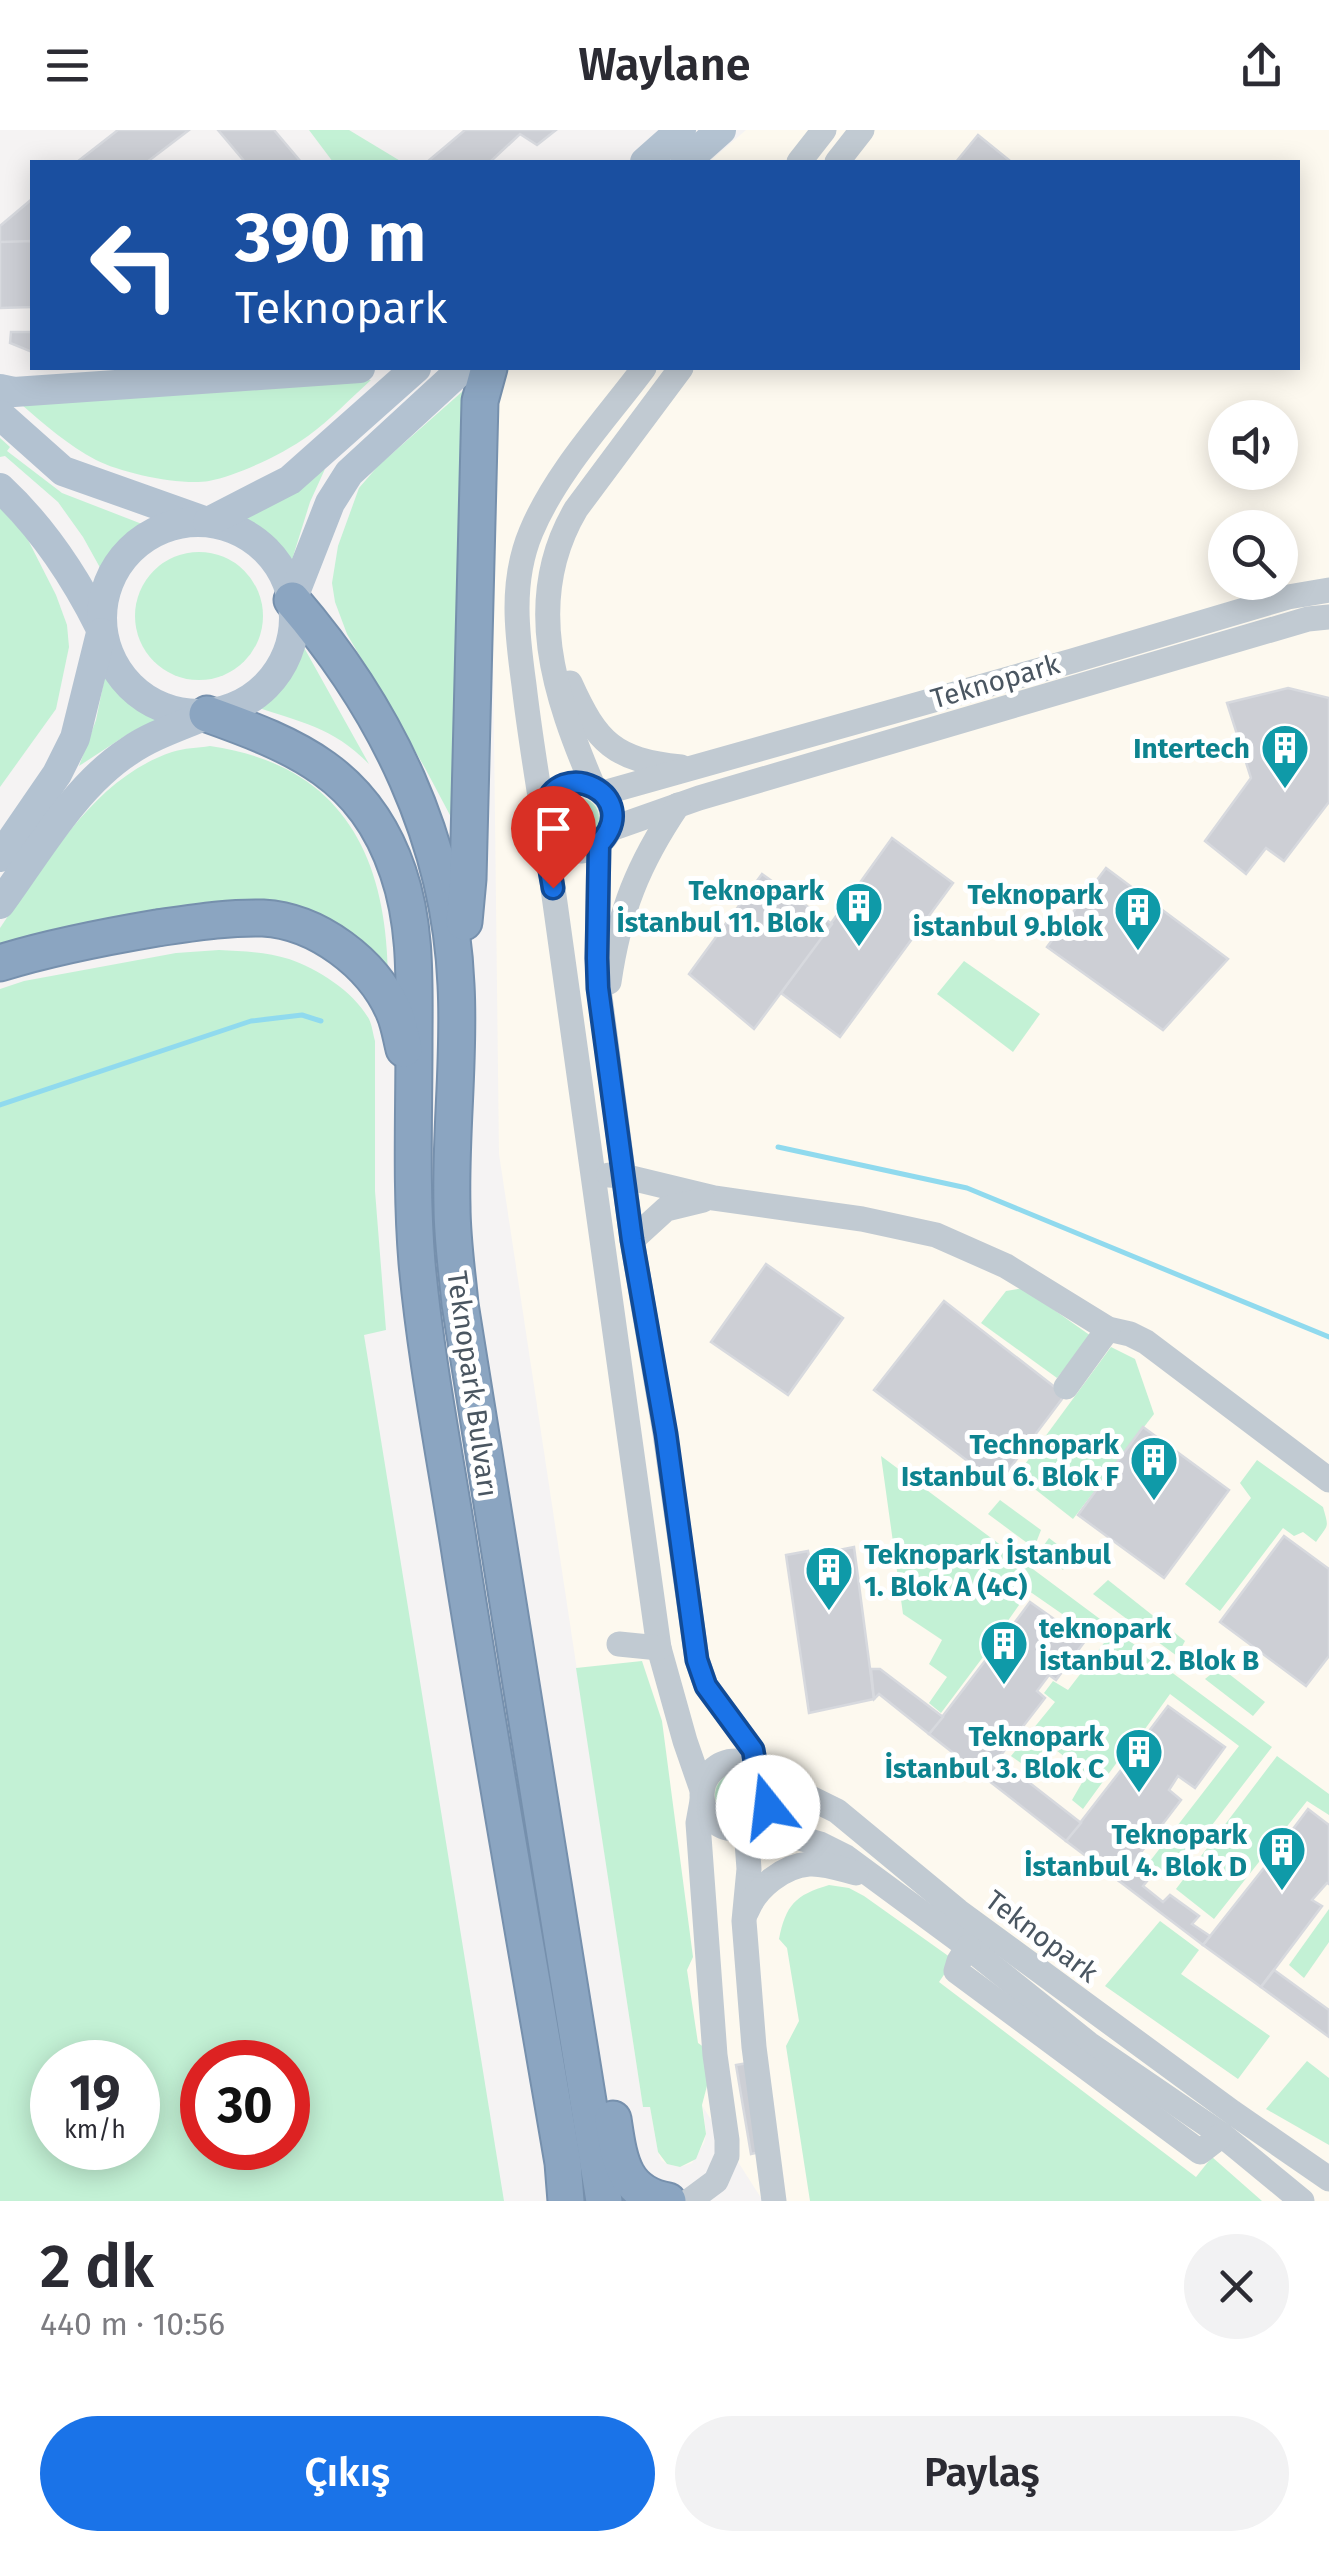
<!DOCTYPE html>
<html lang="tr">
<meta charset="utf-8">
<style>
body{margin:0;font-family:"Fira Sans",sans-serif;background:#f2f2f3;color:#2b2b33;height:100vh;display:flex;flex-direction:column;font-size:38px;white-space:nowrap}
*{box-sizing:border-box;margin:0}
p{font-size:32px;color:#7c7c81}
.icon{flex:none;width:55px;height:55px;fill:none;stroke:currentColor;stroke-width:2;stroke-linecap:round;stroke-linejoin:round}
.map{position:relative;height:2071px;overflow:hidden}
.side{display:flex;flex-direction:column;background:#fff;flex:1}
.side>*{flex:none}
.banner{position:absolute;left:30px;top:30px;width:1270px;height:210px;border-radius:0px;box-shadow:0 5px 25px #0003;background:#1a4fa0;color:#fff;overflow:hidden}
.tools{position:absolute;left:1208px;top:270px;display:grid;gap:20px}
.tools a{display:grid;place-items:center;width:90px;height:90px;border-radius:50%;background:#fff;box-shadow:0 5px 25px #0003;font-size:50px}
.speed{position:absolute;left:30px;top:1910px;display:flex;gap:20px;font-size:50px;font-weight:700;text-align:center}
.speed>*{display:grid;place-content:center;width:130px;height:130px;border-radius:50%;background:#fff;box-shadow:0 5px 25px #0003;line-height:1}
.speed small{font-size:25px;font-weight:400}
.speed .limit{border:15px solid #d22;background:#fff;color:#111}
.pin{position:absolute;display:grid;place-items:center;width:85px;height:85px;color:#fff;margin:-102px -42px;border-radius:50% 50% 50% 0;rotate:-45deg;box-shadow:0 0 10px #0007}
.pin .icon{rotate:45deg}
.me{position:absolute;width:110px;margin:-55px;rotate:344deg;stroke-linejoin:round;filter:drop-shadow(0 0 8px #0008)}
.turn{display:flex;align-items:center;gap:35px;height:210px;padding:0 40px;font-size:45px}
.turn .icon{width:130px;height:130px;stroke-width:2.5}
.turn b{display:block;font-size:70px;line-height:85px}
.round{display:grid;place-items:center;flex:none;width:105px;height:105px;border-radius:52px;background:#f2f2f3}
.head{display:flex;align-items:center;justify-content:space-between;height:170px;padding:0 40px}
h1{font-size:60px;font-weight:600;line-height:75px}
.action{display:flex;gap:20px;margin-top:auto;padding:20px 40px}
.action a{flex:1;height:115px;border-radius:60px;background:#1a73e8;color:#fff;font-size:40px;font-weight:600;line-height:115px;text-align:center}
.action a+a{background:#f2f2f3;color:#2b2b33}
header{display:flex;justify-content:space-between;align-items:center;height:130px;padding:0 40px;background:#fff;font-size:45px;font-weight:600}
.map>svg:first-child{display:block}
</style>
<header><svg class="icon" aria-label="menu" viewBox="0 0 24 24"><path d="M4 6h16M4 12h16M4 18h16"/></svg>Waylane<svg class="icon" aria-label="share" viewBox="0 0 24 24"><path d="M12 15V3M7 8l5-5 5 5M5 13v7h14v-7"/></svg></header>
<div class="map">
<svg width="1329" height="2071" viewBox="0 0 1329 2071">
<rect width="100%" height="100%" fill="#f5f3f3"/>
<path fill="#fdf9ef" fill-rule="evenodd" d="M746,0h583v2071h-566l-60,-94 3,27 -2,9 -12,20 -12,4 -13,-3 -6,-4 -3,-8 -8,-45h-7l-144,-953 -7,-587 6,-166 8,-27 3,-6h789v-206h-589zM1225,288h55v54h-55zM1225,398h55v54h-55z"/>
<g fill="#c3f1d5" fill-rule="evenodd">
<polygon points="309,0 349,0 402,32 333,32"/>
<path d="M371,250c-21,19 -41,40 -63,56 -25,18 -69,39 -99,45 -28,5 -88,-8 -113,-21 -28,-15 -51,-35 -74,-55z"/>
<polygon points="472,253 460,704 425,638 347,504 335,472 332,453 338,416 359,358 378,336"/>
<polygon points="0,308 10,317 7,321 62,363 142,394 122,412 103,443 83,407 58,372 5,326 0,327"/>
<path d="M325,339l-15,33 -19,61c-12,-20 -25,-32 -46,-45z"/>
<polygon points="0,378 26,406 56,465 67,495 69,517 56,579 0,657"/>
<circle cx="199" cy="486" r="64"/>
<path d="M302,514l67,120c-38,-38 -67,-41 -116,-58 21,-19 42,-32 49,-62z"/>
<polygon points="106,541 136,568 165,586 128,604 79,636 96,590"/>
<path d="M210,616c132,19 177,109 178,232l-59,-51 -329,21v-20l10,-15c45,-61 86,-135 162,-161 12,-4 26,-4 38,-6z"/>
<circle cx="579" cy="688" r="20"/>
<path d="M219,820c23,1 48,2 70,9 29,10 64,32 80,60 3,6 4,15 6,22v150l11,139 -22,5 140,866h-504v-1212l24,-8 152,-28zM52,1932h86v86h-86zM202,1932h86v86h-86z"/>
<polygon points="964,831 1040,884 1013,922 937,864"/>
<polygon points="1023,1158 1091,1206 1057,1248 981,1193 1006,1161"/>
<polygon points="1111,1217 1135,1229 1154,1284 1073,1389 1017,1345"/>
<polygon points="881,1326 1272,1617 1169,1751 1147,1735 1239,1616 1170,1564 1135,1613 1141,1619 1132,1630 1123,1624 1083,1679 1072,1670 1087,1644 1052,1617 1029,1639 1011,1626 1055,1572 1044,1563 1053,1551 1068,1560 1104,1513 1029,1461 995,1509 1008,1520 999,1532 986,1523 941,1583 929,1573 947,1547 929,1534 942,1510 903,1484"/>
<path d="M1257,1330l66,47c6,22 6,16 -7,35l-13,-10 -9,4 -11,-8 -63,83 -35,-27 66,-86 -11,-15z"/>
<polygon points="1000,1370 1041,1400 1034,1418 988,1384"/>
<polygon points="1049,1408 1071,1425 1063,1440 1039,1422"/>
<polygon points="1108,1450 1185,1511 1177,1526 1093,1464"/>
<polygon points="642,1531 662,1591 693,1827 687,1840 698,1913 715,1925 702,1975 706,2004 696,2029 680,2037 667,2034 658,2022 650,1977 643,1977 576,1538"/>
<polygon points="1220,1537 1265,1572 1253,1586 1205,1549"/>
<polygon points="1277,1626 1329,1664 1329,1685 1307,1671 1214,1789 1176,1759"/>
<circle cx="737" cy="1665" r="22"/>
<path d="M829,1755l20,3 15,8 90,64 -15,22 257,195 16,-20 50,44h-452l-24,-155 13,-25 -12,-73 -8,-9c7,-34 16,-44 50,-54z"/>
<polygon points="1329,1779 1329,1812 1304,1848 1289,1835"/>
<polygon points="1160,1791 1199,1820 1181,1844 1270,1906 1238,1949 1105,1856"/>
<polygon points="1307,1931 1329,1948 1329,2015 1266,1979"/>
</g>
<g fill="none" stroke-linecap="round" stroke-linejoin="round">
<g stroke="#90daee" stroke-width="5">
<polyline points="0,975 251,891 302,885 321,891"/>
<polyline points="778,1017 967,1058 1329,1207"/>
</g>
</g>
<g fill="#cdcfd5" stroke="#d7d9de" stroke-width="2.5">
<polygon points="118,0 189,0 147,32 77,32"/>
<polygon points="218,0 274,0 301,32 245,32"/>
<polygon points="465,0 556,0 537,15 520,4 490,32 427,32"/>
<polygon points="978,5 1009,30 1007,32 956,32"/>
<polygon points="32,69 32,125 0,151 0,96"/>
<polygon points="32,111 32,177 0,178 0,112"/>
<polygon points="11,202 32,202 32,222 10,213"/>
<polygon points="1288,558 1329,568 1329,672 1284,731 1266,718 1246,744 1205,711 1251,648 1227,573"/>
<polygon points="892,708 953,753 840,907 781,863"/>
<polygon points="1106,738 1228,829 1163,900 1047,817"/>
<polygon points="762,744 832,794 754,899 689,844"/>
<polygon points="766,1134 843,1188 788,1265 711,1212"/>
<polygon points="944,1171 1065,1265 998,1354 874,1260"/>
<polygon points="1143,1297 1229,1360 1164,1448 1078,1385"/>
<polygon points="1284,1406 1329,1439 1329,1526 1306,1556 1220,1492"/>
<polygon points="854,1417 874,1569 809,1583 786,1425 808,1421 809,1426"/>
<polygon points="1030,1472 1085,1511 1056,1550 1049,1545 1037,1561 1045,1568 984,1647 929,1604 988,1527 1003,1537 1016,1520 1001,1511"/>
<polygon points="871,1539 880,1539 943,1587 929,1604 879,1564 874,1569"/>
<polygon points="1168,1576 1225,1617 1195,1658 1178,1646 1169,1660 1181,1670 1119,1751 1066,1711 1128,1631 1136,1635 1148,1619 1140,1613"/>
<polygon points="999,1629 1081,1693 1066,1711 984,1647"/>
<polygon points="1308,1679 1329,1695 1329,1754 1327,1753 1312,1770 1322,1776 1261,1857 1203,1815 1267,1734 1280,1745 1292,1730 1278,1719"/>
<polygon points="1134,1731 1152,1745 1143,1756 1163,1772 1170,1765 1199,1786 1192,1794 1210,1806 1203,1815 1119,1751"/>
<polygon points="1274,1840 1329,1880 1329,1907 1261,1857"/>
<polygon points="748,1933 765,2021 751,2024 736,1935"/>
</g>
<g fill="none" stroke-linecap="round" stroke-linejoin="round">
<g stroke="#7690ad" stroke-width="39">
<g id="highway">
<path d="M292,470c94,109 158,240 164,385 4,73 -6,147 -4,221 0,33 5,66 8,98l144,897"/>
<path d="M207,584c90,32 158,60 191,158 19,55 16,113 16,171 0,73 -3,147 3,220 9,99 29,198 44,296 32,202 68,403 102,604l3,38"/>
<polyline points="464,792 468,749 480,271 489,238"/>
<path d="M0,833c51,-16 104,-26 157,-35 35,-5 71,-11 106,-10 54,3 110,45 131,94 5,11 7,25 10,37"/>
<path d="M613,1989c6,39 9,74 55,82"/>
</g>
</g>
<g stroke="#c1cad2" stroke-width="25">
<polyline points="799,32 824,0"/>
<polyline points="837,32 862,0"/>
<path d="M570,553c27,60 44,77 111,84"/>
<circle cx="578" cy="687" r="34"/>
<path d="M593,656c-38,-89 -71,-186 -17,-277l105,-141"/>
<polyline points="603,663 1072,531 1288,467 1329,460"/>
<path d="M543,685c-7,-43 -14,-87 -19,-130 -7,-51 -14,-103 7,-153 25,-60 74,-112 113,-164"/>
<polyline points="544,694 659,1518 685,1611 702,1660"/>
<polyline points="611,699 699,668 1308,489 1329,487"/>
<polyline points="599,715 597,828 599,859 632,1110 665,1303 697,1530 706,1556 753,1620 756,1637"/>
<path d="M609,852c10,-70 29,-118 69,-177"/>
<polyline points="609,1045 623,1046 714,1068 862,1089 936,1105 1006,1136 1108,1199 1130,1204 1146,1212 1329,1350"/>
<polyline points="632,1110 666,1079 703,1070"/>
<polyline points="1066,1257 1108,1199"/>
<polyline points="619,1514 659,1518"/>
<circle cx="736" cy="1665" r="34"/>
<polyline points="764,1645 837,1681 958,1781 1232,1982 1329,2049"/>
<polyline points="754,1695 820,1714 846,1727 968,1817 1089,1914 1222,2005 1302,2071"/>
<polyline points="746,1698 749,1739 744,1791 754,1917 774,2071"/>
<path d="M747,1781c9,-23 36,-45 62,-47 16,-1 32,5 47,9"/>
<polyline points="968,1817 959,1831 956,1841 1200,2022 1222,2005"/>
<polyline points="689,2071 716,2051 727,2026 727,2010 715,1925 698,1693 702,1671"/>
</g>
<g stroke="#b3c2d1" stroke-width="30">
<polyline points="645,32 681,0"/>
<polyline points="685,32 721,0"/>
<polyline points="0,259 14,262 360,238"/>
<polyline points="0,285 63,341 201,390"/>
<path d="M0,358c42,39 75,89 100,139"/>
<circle cx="198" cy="488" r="96"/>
<polyline points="208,392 290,350 416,238"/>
<polyline points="292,470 330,373 349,343 463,238"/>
<polyline points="0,727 57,644 75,608 101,503"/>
<path d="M0,774c38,-52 75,-118 129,-153 23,-16 52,-25 77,-36"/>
</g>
<use href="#highway" stroke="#8ba5c1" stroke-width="35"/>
</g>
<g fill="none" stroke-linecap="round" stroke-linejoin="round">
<g stroke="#114b97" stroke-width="25">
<path id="route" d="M553,758c-3,-21 -13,-57 -9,-77 12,-58 102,-16 55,33l-2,114 1,30 34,252 34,194 31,226 9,26 47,64 3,17 8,8 5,10 2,11 -3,11"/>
</g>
<use href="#route" stroke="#1a73e8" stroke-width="18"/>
</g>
<defs>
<g id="building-pin" transform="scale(2.5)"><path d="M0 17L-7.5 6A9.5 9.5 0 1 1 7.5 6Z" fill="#0f9aa8" stroke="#fff"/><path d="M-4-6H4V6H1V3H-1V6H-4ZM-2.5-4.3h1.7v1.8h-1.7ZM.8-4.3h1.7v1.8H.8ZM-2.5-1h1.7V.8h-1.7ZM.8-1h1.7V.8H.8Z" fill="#fff"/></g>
</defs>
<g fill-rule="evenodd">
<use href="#building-pin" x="1285" y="618"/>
<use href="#building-pin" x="859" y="776"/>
<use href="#building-pin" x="1138" y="780"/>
<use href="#building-pin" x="1154" y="1330"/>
<use href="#building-pin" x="829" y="1440"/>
<use href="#building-pin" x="1004" y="1514"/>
<use href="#building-pin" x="1139" y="1622"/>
<use href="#building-pin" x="1282" y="1720"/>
</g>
<g text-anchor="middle" stroke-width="10" stroke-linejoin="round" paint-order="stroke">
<g font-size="28" fill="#4a5661" stroke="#fff">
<text transform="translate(995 551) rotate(-16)" y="10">Teknopark</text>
<text transform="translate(473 1254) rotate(82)" y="10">Teknopark Bulvarı</text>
<text transform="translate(1042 1806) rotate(37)" y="10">Teknopark</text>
</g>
<g font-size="28" font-weight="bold" fill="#0d838f" stroke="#fff" text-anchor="end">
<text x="1250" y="628">Intertech</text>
<text x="824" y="770">Teknopark<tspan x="824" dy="32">İstanbul 11. Blok</tspan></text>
<text x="1103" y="774">Teknopark<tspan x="1103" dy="32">istanbul 9.blok</tspan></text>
<text x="1119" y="1324">Technopark<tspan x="1119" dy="32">Istanbul 6. Blok F</tspan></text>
<text x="864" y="1434" text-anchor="start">Teknopark İstanbul<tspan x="864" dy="32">1. Blok A (4C)</tspan></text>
<text x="1039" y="1508" text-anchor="start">teknopark<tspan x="1039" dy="32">İstanbul 2. Blok B</tspan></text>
<text x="1104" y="1616">Teknopark<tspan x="1104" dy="32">İstanbul 3. Blok C</tspan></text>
<text x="1247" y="1714">Teknopark<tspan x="1247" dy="32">İstanbul 4. Blok D</tspan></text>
</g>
</g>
</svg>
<div class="tools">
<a><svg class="icon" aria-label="sound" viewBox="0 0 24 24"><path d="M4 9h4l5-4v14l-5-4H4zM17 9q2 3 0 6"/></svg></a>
<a><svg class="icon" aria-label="search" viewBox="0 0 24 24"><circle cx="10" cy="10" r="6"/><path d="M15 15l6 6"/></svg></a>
</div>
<div class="speed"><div>19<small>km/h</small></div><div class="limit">30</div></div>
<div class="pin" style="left:553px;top:758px;background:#d93025"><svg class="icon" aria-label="arrive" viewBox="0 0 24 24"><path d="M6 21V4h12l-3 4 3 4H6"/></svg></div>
<svg class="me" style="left:768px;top:1677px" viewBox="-20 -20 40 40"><circle r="19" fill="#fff"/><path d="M0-13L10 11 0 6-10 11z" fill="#1a73e8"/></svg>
<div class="banner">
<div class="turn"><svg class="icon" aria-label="left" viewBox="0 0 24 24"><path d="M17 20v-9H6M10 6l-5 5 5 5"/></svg><div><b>390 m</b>Teknopark</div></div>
</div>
</div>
<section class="side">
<div class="head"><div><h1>2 dk</h1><p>440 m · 10:56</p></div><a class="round"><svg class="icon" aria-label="close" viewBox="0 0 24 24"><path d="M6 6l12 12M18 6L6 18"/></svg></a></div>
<div class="action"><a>Çıkış</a><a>Paylaş</a></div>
</section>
